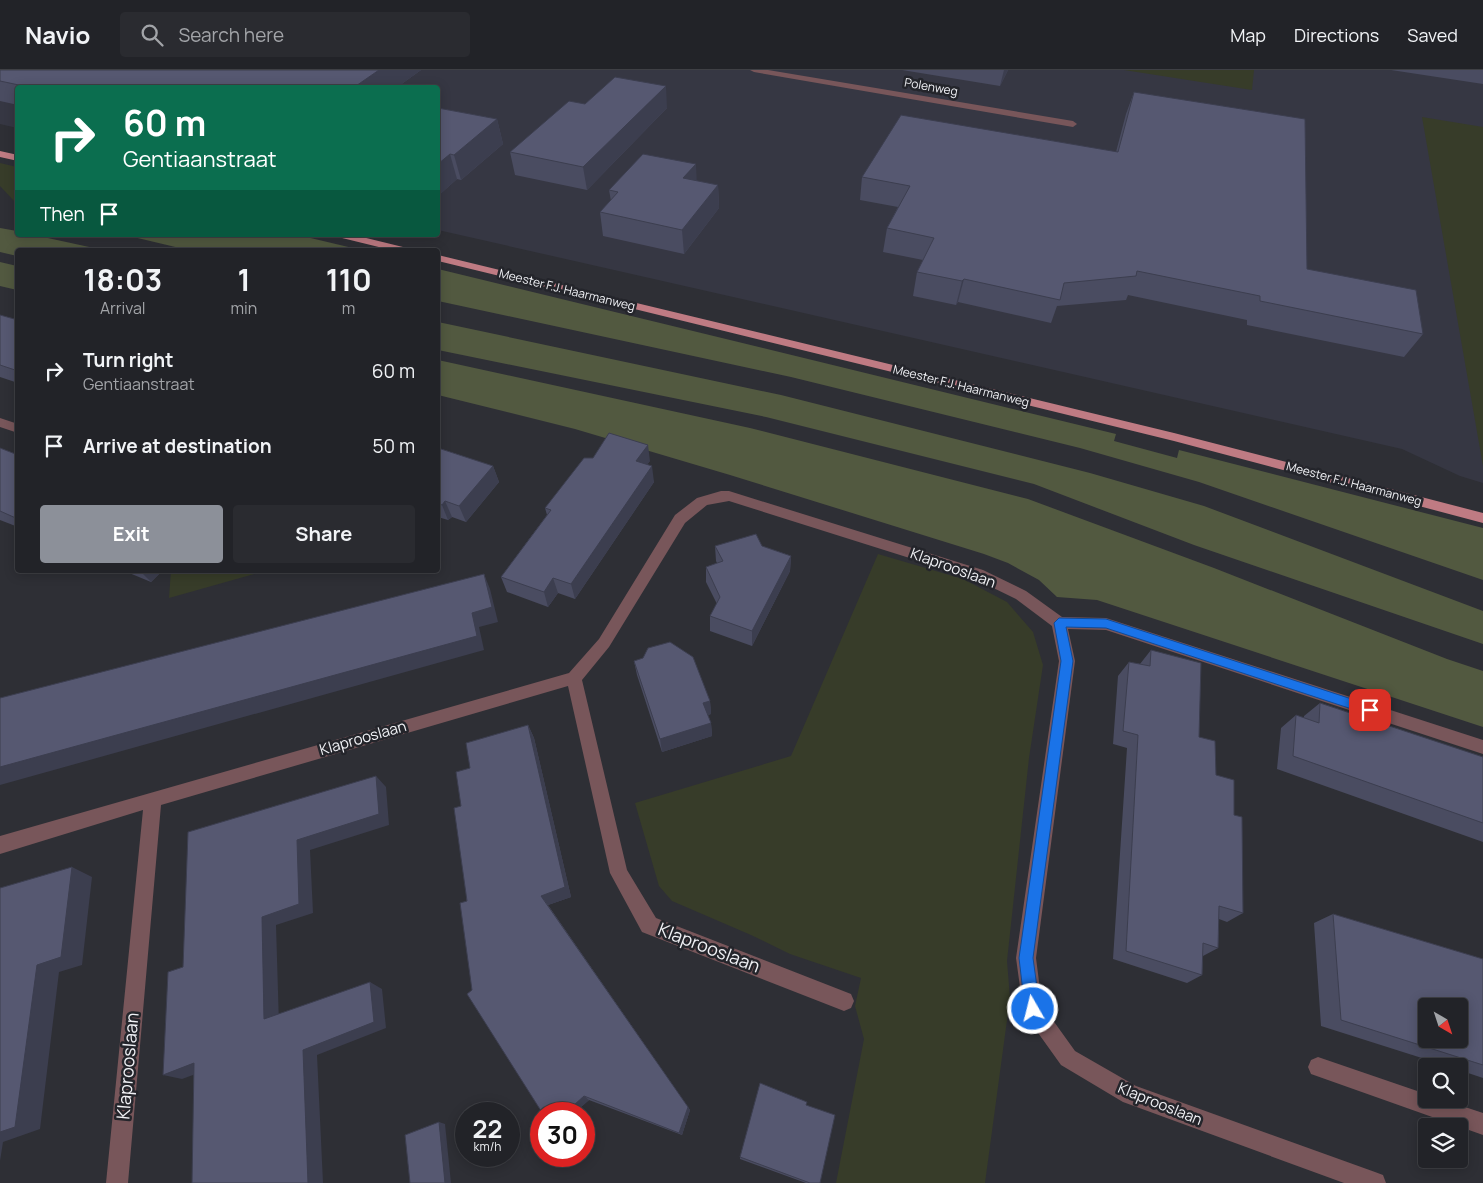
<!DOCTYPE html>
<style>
body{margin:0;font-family:Manrope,sans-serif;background:#2a2b30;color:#f1f3f6;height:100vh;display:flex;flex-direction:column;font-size:19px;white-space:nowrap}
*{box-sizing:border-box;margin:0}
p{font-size:16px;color:#a2a4a8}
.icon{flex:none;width:28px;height:28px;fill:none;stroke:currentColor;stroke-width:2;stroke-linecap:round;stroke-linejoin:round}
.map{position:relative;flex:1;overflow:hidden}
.panel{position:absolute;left:15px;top:178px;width:425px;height:325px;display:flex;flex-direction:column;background:#222328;border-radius:5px;box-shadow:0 2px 12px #0003,0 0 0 1px #3f4045}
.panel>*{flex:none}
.top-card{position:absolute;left:15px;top:15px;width:425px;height:152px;border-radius:5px;box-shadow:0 2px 12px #0003,0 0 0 1px #3f4045;background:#0b6e4f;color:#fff;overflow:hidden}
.needle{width:32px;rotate:141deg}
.tools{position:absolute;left:1418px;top:928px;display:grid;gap:10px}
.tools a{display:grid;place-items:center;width:50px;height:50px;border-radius:5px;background:#222328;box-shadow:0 2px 12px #0003,0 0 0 1px #3f4045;font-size:25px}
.speed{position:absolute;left:455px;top:1032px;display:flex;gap:10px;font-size:25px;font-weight:700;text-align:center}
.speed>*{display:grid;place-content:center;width:65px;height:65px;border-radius:50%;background:#222328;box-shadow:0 2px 12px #0003,0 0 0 1px #3f4045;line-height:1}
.speed small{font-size:12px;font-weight:400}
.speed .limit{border:8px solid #d22;background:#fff;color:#111}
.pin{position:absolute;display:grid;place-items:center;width:42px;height:42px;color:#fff;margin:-21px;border-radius:10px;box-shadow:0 2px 8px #0006}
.me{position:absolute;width:55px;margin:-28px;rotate:352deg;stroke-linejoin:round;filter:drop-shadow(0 0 4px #0008)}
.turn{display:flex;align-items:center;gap:18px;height:105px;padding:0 25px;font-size:22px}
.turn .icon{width:65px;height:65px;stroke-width:2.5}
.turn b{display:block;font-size:35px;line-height:42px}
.then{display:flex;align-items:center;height:48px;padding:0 25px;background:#0003;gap:10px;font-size:19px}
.eta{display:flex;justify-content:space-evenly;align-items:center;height:85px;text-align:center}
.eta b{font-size:30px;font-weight:700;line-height:35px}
.button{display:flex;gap:10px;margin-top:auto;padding:10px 25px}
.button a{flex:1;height:58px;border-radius:5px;background:#8c9099;color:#fff;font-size:20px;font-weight:700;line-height:58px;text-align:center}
.button a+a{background:#2a2b30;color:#f1f3f6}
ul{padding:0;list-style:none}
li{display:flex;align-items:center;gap:15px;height:75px;padding:0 25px}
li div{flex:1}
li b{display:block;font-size:19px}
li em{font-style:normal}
header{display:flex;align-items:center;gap:30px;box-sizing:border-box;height:70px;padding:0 25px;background:#222328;border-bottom:1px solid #3f4045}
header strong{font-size:24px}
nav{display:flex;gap:28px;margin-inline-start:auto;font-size:18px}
.search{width:350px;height:45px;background:#2a2b30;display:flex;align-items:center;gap:12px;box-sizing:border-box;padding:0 18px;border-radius:5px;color:#a2a4a8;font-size:19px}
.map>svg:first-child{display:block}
</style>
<header>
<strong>Navio</strong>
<div class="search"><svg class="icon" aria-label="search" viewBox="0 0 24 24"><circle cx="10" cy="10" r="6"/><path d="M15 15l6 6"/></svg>Search here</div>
<nav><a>Map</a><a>Directions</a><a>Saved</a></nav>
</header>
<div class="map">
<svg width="1483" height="1113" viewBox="0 0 1483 1113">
<rect width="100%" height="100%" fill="#2e2f35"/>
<polygon fill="#363743" points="0,0 1483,0 1483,413 1460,406 1402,379 438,160 438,18 18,18 17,58 0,54"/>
<g fill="#373c29">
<polygon points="1124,0 1254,0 1252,20"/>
<polygon points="1422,47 1483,57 1483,396"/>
<polygon points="0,93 17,97 17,131 15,132 0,116"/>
<polygon points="878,484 963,509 1007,532 1033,562 1043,595 1029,688 1007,891 1010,928 985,1113 836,1113 864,969 855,936 861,908 790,884 751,865 672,831 659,816 635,733 791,686"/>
<polygon points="171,500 268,500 169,528"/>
</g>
<g fill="#525940">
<polygon points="0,158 17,161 18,165 34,165 103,180 18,180 17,186 0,182"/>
<polygon points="125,165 298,165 361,180 188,180"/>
<polygon points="0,192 17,196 17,220 0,216"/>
<polygon points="438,199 1116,364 1114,371 1177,388 1179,380 1483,458 1483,510 1199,412 1080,378 791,307 438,231"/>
<polygon points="438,252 781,325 1090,403 1204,436 1483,541 1483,574 1194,475 1034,414 766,347 438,280"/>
<polygon points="438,290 750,358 1028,429 1214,498 1447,589 1483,601 1483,657 1097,530 1057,527 1039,510 1008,493 984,484 730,405 575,359 438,325"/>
</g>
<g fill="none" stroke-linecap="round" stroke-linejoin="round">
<g fill="#78565a" fill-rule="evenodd">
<polygon points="750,0 768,0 1073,51 1077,54 1073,57 754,2"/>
<polygon points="0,348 18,354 18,363 0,357"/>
<polygon points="721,421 729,421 983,500 1026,521 1062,547 1106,548 1483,670 1483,684 1106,560 1068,559 1075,591 1036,888 1042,935 1075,981 1136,1016 1375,1102 1383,1105 1386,1113 1344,1113 1123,1032 1061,995 1026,946 1023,939 1016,888 1059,591 1052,556 1016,529 973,508 729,431 707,435 685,453 609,577 582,610 627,800 656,848 851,924 854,931 851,938 844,941 642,862 610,803 568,616 161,735 128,1113 106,1113 143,740 0,784 0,766 569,603 599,569 675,445 697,428"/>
<polygon points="1318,987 1426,1024 1426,1029 1441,1029 1483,1043 1483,1065 1311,1004 1308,997 1311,990"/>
</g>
<g fill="#bf7b83" fill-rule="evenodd">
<polygon points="0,81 18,85 18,91 0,87"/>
<polygon points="337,165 354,165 407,178 408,180 391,180 338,167"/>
<polygon points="438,185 1174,363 1483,443 1483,453 1174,371 438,191"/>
</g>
</g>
<g fill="#4a4c61">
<polygon points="0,0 421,0 396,18 18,18 18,35 0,31"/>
<polygon points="902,0 1008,0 1000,16"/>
<polygon points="1391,0 1483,0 1483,14"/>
<polygon points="1134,22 1307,199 1423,264 1404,287 1247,255 1247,250 1128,225 1126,230 1057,236 1051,253 958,232 956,235 913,226 917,202 923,190 883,182 887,158 898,137 860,130 862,107 1116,82 1126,44"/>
<polygon points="585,34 667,38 587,120 515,105 510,82"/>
<polygon points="438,38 497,49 503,74 461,110 457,109 438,126"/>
<polygon points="697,111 718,115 719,138 684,184 603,166 600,142 611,131 609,120"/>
<polygon points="0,245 18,250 18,313 0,307"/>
<polygon points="0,378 18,385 18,457 0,450"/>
<polygon points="438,378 493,396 499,412 466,452 452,447 448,450 438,447"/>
<polygon points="650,391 647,394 654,412 575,529 558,523 548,537 507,522 501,507 547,445 545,438"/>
<polygon points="715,476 762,476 791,486 790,501 752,576 710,561 710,546 717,534 706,512 706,497 717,493 716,491"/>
<polygon points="122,500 163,500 151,512"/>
<polygon points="1151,580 1199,667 1234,745 1243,843 1227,852 1219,849 1218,878 1203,886 1202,905 1187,913 1113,889 1127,678 1113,674 1118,606 1129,592 1140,594"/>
<polygon points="634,591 710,631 711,644 708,645 711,653 712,666 662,682 637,605"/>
<polygon points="1320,633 1483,687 1483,772 1277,699 1281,658 1296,645 1304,648 1304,646"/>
<polygon points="528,655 534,668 571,827 548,835 690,1040 682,1065 589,1030 573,1044 543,1044 472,920 461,736 470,698"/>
<polygon points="1333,844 1483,889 1483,1008 1459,1000 1459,996 1447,996 1321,956 1314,853"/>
<polygon points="806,1035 820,1113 806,1113 740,1089 740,1087"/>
</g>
<g fill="#3c3e4f">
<polygon points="379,0 421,0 396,18 353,18"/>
<polygon points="1004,0 1008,0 1000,16"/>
<polygon points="666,16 667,38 587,120 583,97"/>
<polygon points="497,49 503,74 461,110 454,85"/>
<polygon points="450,84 457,109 438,126 438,94"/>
<polygon points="696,94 697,117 683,108"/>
<polygon points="718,115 719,138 684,184 682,160"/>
<polygon points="964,209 958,232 956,235 962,211"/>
<polygon points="648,375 650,391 638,407 636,391"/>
<polygon points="493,396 499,412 466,452 459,436"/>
<polygon points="652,396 654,412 575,529 571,514"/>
<polygon points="445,431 452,447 448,450 442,435"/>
<polygon points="791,486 790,501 752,576 752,561"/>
<polygon points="139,500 163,500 151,512"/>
<polygon points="484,504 490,519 498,552 479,557 484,580 0,715 0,697 472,543"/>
<polygon points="553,508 558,523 548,537 544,522"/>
<polygon points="710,631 711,644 704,646 703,633"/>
<polygon points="711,653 712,666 662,682 660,669"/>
<polygon points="528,655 534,668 571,827 548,835 541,826"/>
<polygon points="376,706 386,717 389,755 310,780 313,843 276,855 279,955 264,949 262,847 297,770"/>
<polygon points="72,797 92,807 82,895 59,902 40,1059 3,1072 0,1091 0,1062 37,895"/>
<polygon points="370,912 382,919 386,958 317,985 323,1113 308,1113 303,980"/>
<polygon points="194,993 212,998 182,1009 163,1005"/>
<polygon points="584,1026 589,1030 573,1044 564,1044"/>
<polygon points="688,1037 690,1040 682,1065 679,1063"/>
<polygon points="439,1052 445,1054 451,1113 445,1113"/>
</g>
<g fill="#565871" stroke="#3c3e4f" fill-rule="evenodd">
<polygon points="0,0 379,0 353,18 33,18 0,11"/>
<polygon points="615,7 666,16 583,97 510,82 569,31 585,34"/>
<polygon points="1134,22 1305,49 1307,199 1416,220 1423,264 1260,231 1260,226 1137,201 1136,206 1064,213 1060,230 964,209 962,211 917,202 934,168 887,158 910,116 862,107 901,45 1118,82"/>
<polygon points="438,38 497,49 454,85 450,84 438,94"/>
<polygon points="643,84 696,94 683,108 718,115 682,160 600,142 618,122 609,120"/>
<polygon points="0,245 18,250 18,301 0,295"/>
<polygon points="609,363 648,375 636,391 652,396 571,514 553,508 544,522 501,507 551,440 545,438 584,388 593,388"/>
<polygon points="0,378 18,385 18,449 0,441"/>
<polygon points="438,378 493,396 459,436 445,431 442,435 438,433"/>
<polygon points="756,464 762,476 791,486 752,561 710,546 720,527 706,497 723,491 715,476"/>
<polygon points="484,504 492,537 472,543 477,566 0,697 0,628"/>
<polygon points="670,572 693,587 710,631 703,633 711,653 660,669 634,591 643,588 648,578"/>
<polygon points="1151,580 1201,593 1199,667 1215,671 1216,705 1234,710 1234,745 1242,747 1243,843 1219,836 1218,878 1203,873 1202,905 1126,881 1138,665 1123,661 1129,592 1150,596"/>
<polygon points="1320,633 1483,687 1483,753 1293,686 1296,645 1319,653"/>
<polygon points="528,655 565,817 541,826 688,1037 679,1063 584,1026 564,1044 543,1044 467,924 472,920 460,833 467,831 454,738 461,736 456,702 470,698 466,673"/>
<polygon points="376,706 379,744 297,770 299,834 262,847 264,949 370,912 374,952 303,980 308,1113 192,1113 194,993 163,1005 168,902 183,897 188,762"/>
<polygon points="72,797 61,887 37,895 15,1057 0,1062 0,818"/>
<path d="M1333,844l150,45v106l-142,-45zM1426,936h33v33h-33z"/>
<polygon points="760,1013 807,1032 806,1035 835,1045 820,1113 810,1113 740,1087"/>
<polygon points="439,1052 445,1113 410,1113 405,1065"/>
</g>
<polygon fill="#1a73e8" stroke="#114b97" points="1059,548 1106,549 1370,635 1374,636 1376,640 1374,644 1370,645 1106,558 1066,557 1073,591 1033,888 1040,939 1038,945 1033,947 1027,945 1025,939 1019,888 1061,591 1054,553"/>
<g text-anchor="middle" stroke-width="5" stroke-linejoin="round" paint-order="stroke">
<g font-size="12" fill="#f0f1f5" stroke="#24252b">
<text transform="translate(931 17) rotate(10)" y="4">Polenweg</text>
<text transform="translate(567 220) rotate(14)" y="4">Meester F.J. Haarmanweg</text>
<text transform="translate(961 316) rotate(14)" y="4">Meester F.J. Haarmanweg</text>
<text transform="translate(1354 414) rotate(15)" y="4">Meester F.J. Haarmanweg</text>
</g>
<g font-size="15" fill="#f0f1f5" stroke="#24252b">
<text transform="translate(953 498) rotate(20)" y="5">Klaprooslaan</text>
<text transform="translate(363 668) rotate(-16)" y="5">Klaprooslaan</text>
<text transform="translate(1160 1034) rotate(22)" y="5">Klaprooslaan</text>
</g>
<g font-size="18" fill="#f0f1f5" stroke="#24252b">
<text transform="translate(709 878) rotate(21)" y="6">Klaprooslaan</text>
<text transform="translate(128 996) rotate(-85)" y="6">Klaprooslaan</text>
</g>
</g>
</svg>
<div class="tools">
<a><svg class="needle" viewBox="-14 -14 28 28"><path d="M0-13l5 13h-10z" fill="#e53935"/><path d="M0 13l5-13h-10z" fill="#a2a4a8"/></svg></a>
<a><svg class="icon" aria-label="search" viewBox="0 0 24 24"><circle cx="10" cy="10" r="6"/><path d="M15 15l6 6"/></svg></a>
<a><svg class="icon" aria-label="layers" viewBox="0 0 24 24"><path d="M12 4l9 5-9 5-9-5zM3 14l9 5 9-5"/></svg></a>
</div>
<div class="speed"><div>22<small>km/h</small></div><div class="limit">30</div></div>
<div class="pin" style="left:1370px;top:640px;background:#d93025"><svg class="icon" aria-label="arrive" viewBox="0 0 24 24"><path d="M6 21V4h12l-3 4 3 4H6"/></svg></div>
<svg class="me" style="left:1033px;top:939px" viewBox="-20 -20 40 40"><circle r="17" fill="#1a73e8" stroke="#fff" stroke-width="3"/><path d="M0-11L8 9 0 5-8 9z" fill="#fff"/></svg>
<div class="top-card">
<div class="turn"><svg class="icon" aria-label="right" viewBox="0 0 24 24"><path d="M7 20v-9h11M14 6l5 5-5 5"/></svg><div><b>60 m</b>Gentiaanstraat</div></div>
<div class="then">Then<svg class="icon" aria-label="arrive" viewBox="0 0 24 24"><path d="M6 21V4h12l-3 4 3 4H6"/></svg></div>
</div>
<section class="panel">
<div class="eta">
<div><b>18:03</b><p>Arrival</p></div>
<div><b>1</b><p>min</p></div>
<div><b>110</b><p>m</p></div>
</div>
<ul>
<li><svg class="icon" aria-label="right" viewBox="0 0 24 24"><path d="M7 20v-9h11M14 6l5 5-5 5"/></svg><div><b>Turn right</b><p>Gentiaanstraat</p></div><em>60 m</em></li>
<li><svg class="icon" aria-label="arrive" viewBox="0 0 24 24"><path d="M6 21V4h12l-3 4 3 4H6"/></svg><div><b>Arrive at destination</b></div><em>50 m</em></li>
</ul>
<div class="button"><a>Exit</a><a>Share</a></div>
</section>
</div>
